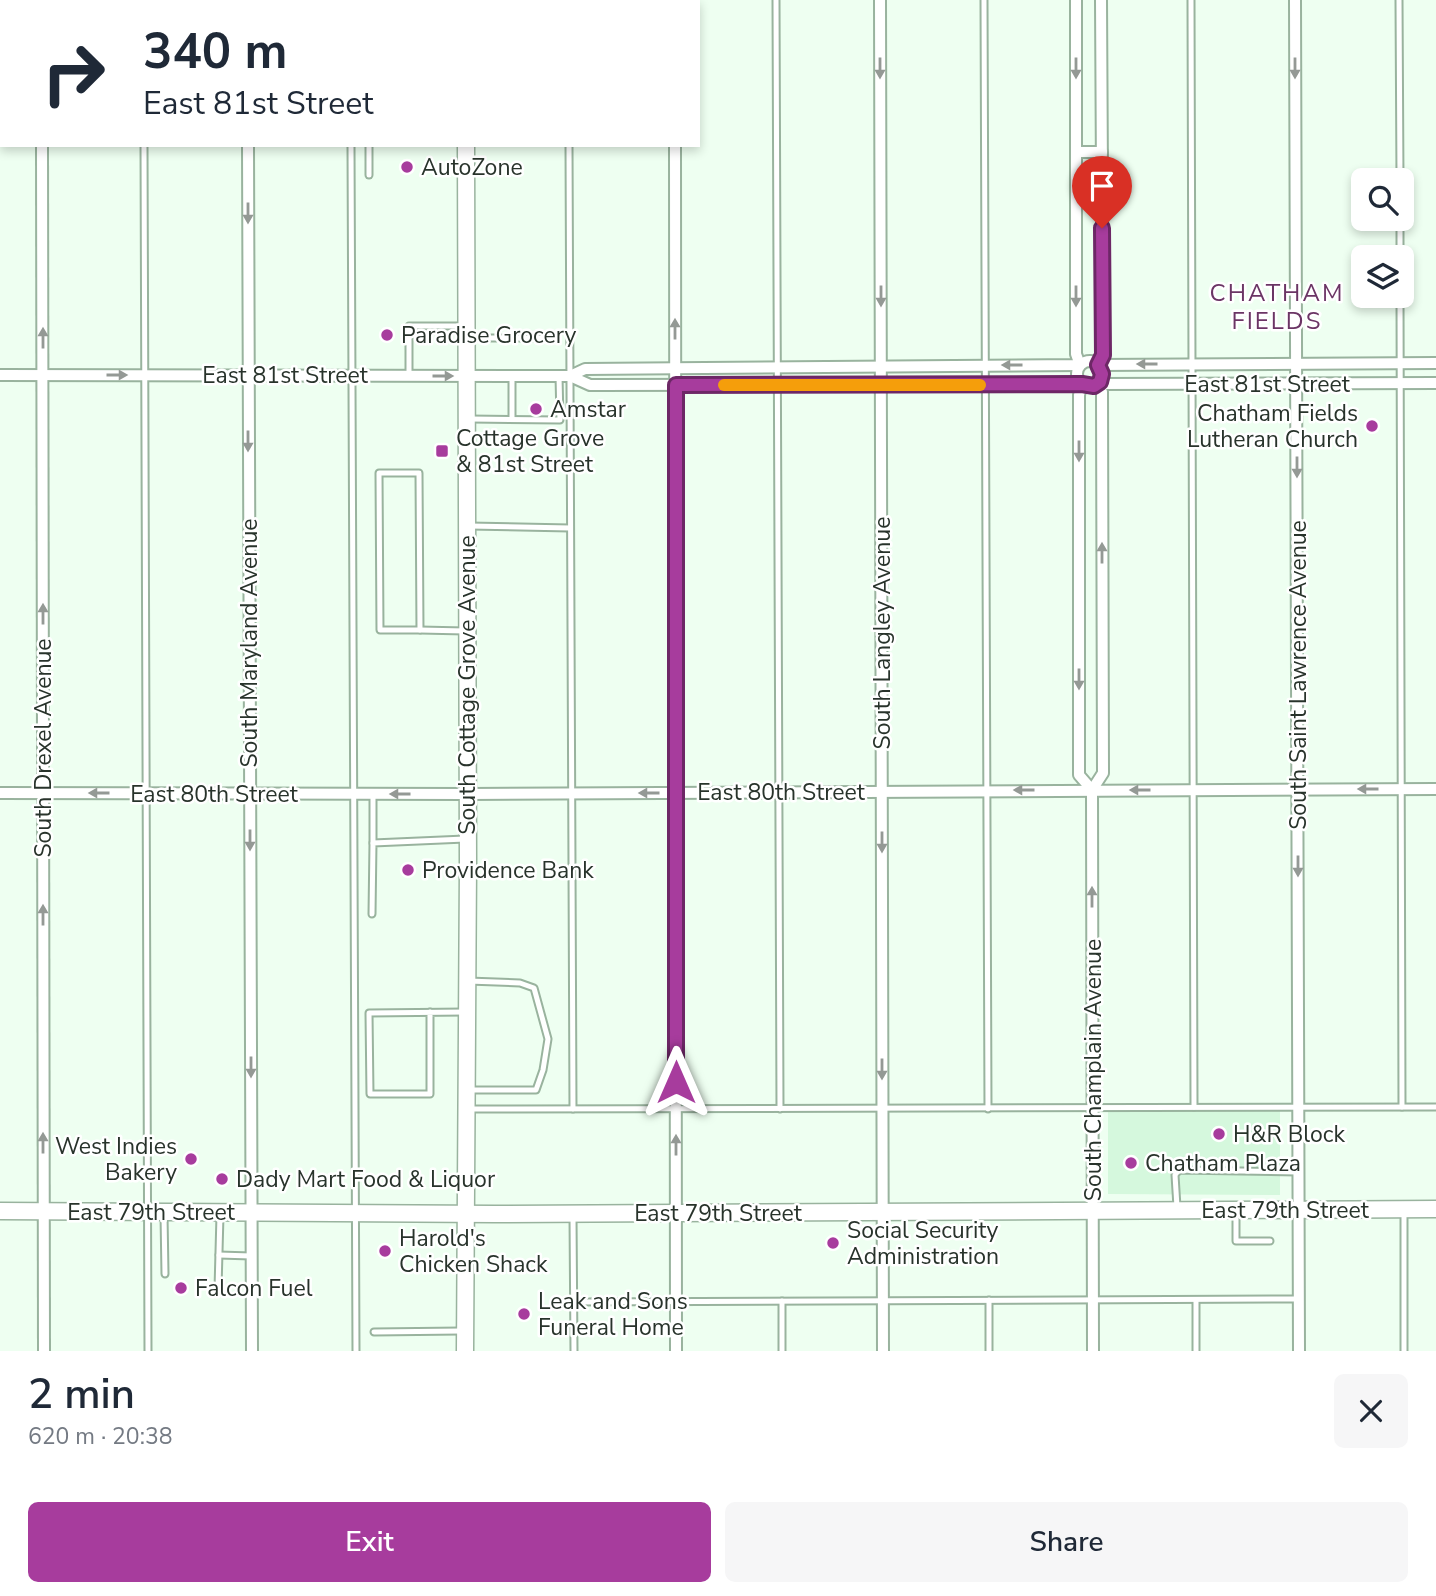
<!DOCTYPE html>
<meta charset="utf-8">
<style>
body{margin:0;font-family:"Nunito Sans",sans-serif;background:#f6f6f7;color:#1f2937;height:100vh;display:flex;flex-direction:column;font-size:26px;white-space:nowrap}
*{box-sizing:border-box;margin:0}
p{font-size:23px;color:#747a83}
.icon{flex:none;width:38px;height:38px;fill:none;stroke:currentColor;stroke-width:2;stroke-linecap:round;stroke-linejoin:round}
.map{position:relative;height:1351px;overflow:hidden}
.sheet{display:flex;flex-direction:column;background:#fff;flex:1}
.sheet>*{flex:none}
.guide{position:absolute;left:0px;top:0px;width:700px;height:147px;box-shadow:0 4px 10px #0003;background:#fff;color:#1f2937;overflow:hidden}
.buttons{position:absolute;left:1351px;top:168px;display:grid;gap:14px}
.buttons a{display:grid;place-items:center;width:63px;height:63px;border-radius:10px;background:#fff;box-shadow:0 4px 10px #0003;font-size:35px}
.pin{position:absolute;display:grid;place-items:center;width:60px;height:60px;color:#fff;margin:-72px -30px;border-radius:50% 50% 50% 0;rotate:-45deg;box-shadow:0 0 7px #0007}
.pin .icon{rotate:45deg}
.me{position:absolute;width:77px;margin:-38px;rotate:0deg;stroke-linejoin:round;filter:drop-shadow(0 0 5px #0008)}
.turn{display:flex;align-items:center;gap:24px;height:147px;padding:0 28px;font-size:32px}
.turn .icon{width:91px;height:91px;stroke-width:2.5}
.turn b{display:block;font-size:49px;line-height:60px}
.round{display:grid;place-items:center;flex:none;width:74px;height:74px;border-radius:10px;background:#f6f6f7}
.head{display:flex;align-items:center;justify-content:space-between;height:119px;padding:0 28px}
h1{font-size:42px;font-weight:600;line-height:52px}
.cta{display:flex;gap:14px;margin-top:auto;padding:14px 28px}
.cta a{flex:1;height:80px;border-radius:10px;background:#a73c9d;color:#fff;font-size:28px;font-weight:600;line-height:80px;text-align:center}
.cta a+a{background:#f6f6f7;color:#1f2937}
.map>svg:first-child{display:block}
</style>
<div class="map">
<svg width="1436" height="1351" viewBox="0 0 1436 1351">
<rect width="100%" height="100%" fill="#eefff1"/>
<polygon fill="#d5f8dd" points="1108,1111 1280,1111 1280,1195 1108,1194"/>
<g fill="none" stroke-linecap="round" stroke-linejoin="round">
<g stroke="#99b39e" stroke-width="9">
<g id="lane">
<polyline points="143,0 143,2"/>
<polyline points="350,0 350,2"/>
<polyline points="568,0 568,2"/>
<polyline points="776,0 780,1109"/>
<polyline points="984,0 988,1109"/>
<polyline points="1191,0 1194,1107"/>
<polyline points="1399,0 1400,180"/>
<polyline points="416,2 416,0"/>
<polyline points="144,145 148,1351"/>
<polyline points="351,145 356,1351"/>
<polyline points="569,145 573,1109"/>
<polyline points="369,175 369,145"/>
<polyline points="1400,219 1400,257"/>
<polyline points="1400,296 1402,1107"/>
<polyline points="469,338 544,338"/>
<polyline points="409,376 409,326 463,326"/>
<polyline points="470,419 560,420 559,376"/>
<polyline points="512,419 512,377"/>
<polygon points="379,473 419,473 420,630 380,630"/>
<polyline points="469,526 570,528"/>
<polyline points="420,630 465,631"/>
<polyline points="373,843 373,794"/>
<polyline points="372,914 373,843 465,839"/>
<polyline points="468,981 520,983 534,988 548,1039 543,1070 536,1090 469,1090"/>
<polyline points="430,1012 430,1094 370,1094 369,1013 465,1012"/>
<polyline points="469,1109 1436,1107"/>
<polyline points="1177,1207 1175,1175 1179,1170 1298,1172"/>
<polyline points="1236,1213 1236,1241 1270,1241"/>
<polyline points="164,1215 165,1274"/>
<polyline points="573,1216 574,1351"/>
<polyline points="219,1255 251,1256"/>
<polyline points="218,1289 220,1215"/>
<polyline points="1196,1300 1196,1351"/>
<polyline points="782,1301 782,1351"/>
<polyline points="573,1302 1298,1299"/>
<polyline points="374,1332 461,1331"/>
<polyline points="989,1351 989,1300"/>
<polyline points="1404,1351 1404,1211"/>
</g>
</g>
<g stroke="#99b39e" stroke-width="14">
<g id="street">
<polyline points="42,0 42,2"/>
<polyline points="247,0 247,2"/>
<polyline points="674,0 674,2"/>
<polyline points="880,0 883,1351"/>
<polyline points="1101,0 1103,355 1098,365 1436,363"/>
<polyline points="1295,0 1299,1351"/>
<polyline points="42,145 44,1351"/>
<polyline points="248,145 252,1351"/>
<polyline points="675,145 676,1351"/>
<polyline points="1076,152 1102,152"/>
<circle cx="1090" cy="374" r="13"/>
<polyline points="0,375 570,376 590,385 1082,384 1079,395 1079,775 1092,790"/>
<polyline points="570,376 585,369 1080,365 1076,354 1076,0"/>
<polyline points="0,793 468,794 1436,789"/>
<polyline points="1093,1351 1092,790 1103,773 1102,392 1098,384 1436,383"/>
</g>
</g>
<g stroke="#99b39e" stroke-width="19">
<g id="secondary">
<polyline points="466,0 466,2"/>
<polyline points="0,1211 494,1214 1436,1209"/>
<polyline points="465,1351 468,865 466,145"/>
</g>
</g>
<use href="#lane" stroke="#fff" stroke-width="5"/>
<use href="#street" stroke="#fff" stroke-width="10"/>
<use href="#secondary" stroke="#fff" stroke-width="16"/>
</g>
<defs><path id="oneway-solid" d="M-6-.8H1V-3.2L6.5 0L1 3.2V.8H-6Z" transform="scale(1.75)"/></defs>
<g fill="#949995">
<use href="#oneway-solid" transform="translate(880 68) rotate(90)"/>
<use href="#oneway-solid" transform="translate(1076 68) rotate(90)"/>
<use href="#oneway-solid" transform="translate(1295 68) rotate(90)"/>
<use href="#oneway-solid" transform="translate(248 213) rotate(90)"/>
<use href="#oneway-solid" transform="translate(881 296) rotate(90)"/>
<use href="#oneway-solid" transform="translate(1076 296) rotate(90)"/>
<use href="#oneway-solid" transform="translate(675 329) rotate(-90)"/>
<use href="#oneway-solid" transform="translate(43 338) rotate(-90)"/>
<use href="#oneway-solid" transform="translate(1147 364) rotate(180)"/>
<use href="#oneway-solid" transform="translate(1012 365) rotate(-180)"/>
<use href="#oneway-solid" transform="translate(117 375)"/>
<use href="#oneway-solid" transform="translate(443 376)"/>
<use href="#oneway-solid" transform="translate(248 441) rotate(90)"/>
<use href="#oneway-solid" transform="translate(1079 451) rotate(90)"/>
<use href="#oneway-solid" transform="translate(1297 467) rotate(90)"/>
<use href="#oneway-solid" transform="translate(1102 553) rotate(-90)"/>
<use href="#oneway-solid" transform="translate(43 614) rotate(-90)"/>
<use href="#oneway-solid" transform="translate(1079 679) rotate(90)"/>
<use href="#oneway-solid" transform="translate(1368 789) rotate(180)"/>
<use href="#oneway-solid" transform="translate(1024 790) rotate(180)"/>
<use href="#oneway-solid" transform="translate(1140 790) rotate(180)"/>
<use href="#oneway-solid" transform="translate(99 793) rotate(-180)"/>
<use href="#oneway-solid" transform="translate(649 793) rotate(180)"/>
<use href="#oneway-solid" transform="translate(400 794) rotate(-180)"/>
<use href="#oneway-solid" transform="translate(250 840) rotate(90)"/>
<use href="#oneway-solid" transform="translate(882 842) rotate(90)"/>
<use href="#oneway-solid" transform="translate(1298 866) rotate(90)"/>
<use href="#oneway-solid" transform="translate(1092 897) rotate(-90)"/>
<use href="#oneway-solid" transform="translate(43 915) rotate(-90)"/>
<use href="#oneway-solid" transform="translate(251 1067) rotate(90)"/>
<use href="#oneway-solid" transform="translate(882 1069) rotate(90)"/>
<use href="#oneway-solid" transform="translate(43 1143) rotate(-90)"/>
<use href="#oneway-solid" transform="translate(676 1145) rotate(-90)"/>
</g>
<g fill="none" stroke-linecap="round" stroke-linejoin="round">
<g stroke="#6d2766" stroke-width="18">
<polyline id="route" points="676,1082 676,385 1082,384 1094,386 1100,382 1102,374 1098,365 1103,355 1102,228"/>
</g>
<use href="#route" stroke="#a73c9d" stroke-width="12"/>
<polyline stroke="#f59e0b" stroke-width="12" points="724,385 980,385"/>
</g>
<g fill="#a73c9d" stroke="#fff" stroke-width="2.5">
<circle cx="407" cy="167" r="7"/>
<circle cx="387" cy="335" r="7"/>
<circle cx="536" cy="409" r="7"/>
<circle cx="1372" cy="426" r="7"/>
<rect x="435" y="444" width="14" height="14" rx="3.5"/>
<circle cx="408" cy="870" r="7"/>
<circle cx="1219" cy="1134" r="7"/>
<circle cx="191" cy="1159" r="7"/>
<circle cx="1131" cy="1163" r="7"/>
<circle cx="222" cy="1179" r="7"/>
<circle cx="833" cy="1243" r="7"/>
<circle cx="385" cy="1251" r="7"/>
<circle cx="181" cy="1288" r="7"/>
<circle cx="524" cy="1314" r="7"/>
</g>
<g text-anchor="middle" stroke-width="5" stroke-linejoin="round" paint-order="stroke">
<g font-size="23" fill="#28332b" stroke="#fff" text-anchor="start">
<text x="421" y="175">AutoZone</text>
<text x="401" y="343">Paradise Grocery</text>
<text x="550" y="417">Amstar</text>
<text x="1358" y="421" text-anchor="end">Chatham Fields<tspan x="1358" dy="26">Lutheran Church</tspan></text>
<text x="456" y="446">Cottage Grove<tspan x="456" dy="26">&amp; 81st Street</tspan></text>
<text x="422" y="878">Providence Bank</text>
<text x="1233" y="1142">H&amp;R Block</text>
<text x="177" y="1154" text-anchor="end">West Indies<tspan x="177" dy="26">Bakery</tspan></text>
<text x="1145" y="1171">Chatham Plaza</text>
<text x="236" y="1187">Dady Mart Food &amp; Liquor</text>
<text x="847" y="1238">Social Security<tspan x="847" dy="26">Administration</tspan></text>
<text x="399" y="1246">Harold's<tspan x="399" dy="26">Chicken Shack</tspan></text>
<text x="195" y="1296">Falcon Fuel</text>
<text x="538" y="1309">Leak and Sons<tspan x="538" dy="26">Funeral Home</tspan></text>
</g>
<g font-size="23" fill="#28332b" stroke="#fff">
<text x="285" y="383">East 81st Street</text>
<text x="1267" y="392">East 81st Street</text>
<text transform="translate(882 633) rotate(-90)" y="8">South Langley Avenue</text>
<text transform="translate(249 643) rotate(-90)" y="8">South Maryland Avenue</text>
<text transform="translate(1298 675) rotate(-90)" y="8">South Saint Lawrence Avenue</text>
<text transform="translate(467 685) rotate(-90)" y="8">South Cottage Grove Avenue</text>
<text transform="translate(43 748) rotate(-90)" y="8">South Drexel Avenue</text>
<text x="781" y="800">East 80th Street</text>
<text x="214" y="802">East 80th Street</text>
<text transform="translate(1093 1070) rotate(-90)" y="8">South Champlain Avenue</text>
<text x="1285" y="1218">East 79th Street</text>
<text x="151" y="1220">East 79th Street</text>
<text x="718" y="1221">East 79th Street</text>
</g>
<g font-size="24" letter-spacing="2" fill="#6b3565" stroke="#fff">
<text x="1277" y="301">CHATHAM<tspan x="1277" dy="28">FIELDS</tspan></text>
</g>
</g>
</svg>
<div class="buttons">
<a><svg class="icon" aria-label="search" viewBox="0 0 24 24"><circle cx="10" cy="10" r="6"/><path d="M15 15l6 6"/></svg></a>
<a><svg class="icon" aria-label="layers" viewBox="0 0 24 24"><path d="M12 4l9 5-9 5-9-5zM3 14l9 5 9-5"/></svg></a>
</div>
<div class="pin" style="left:1102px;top:228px;background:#d93025"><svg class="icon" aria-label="arrive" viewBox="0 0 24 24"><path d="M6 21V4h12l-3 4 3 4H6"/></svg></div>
<svg class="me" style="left:676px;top:1082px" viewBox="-20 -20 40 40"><path d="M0-17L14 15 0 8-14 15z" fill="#a73c9d" stroke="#fff" stroke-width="4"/></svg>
<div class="guide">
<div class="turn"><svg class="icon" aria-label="right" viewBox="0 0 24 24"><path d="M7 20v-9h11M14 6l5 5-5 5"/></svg><div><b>340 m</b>East 81st Street</div></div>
</div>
</div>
<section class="sheet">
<div class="head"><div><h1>2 min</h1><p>620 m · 20:38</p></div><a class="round"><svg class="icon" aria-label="close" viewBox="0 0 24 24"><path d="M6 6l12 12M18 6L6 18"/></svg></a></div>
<div class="cta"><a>Exit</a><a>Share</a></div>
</section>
